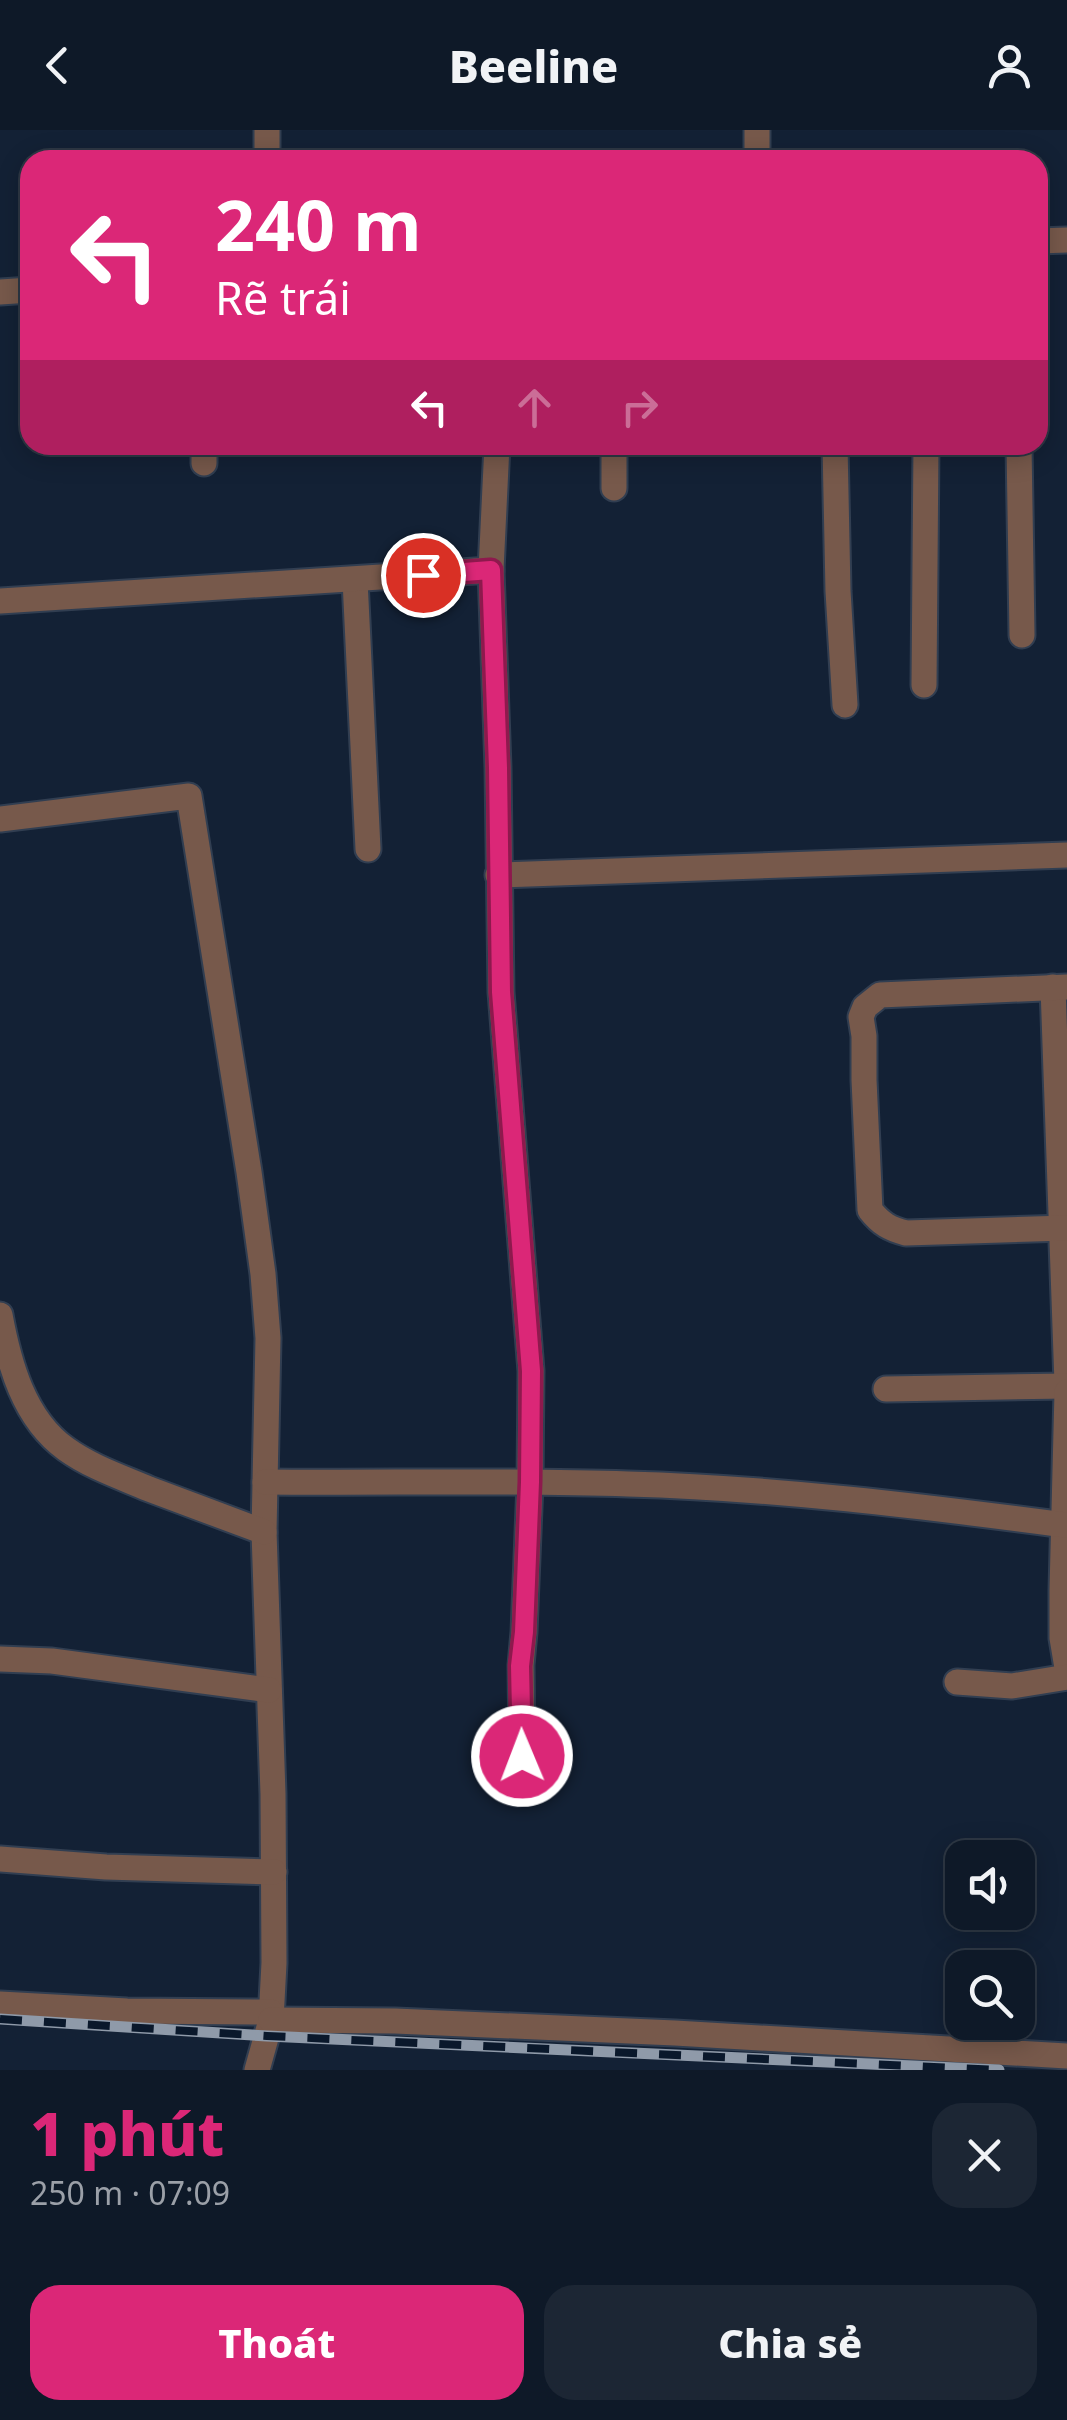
<!DOCTYPE html>
<html lang="vi">
<meta charset="utf-8">
<style>
body{margin:0;font-family:"Noto Sans",sans-serif;background:#1c2634;color:#f1f3f6;height:100vh;display:flex;flex-direction:column;font-size:38px;white-space:nowrap}
*{box-sizing:border-box;margin:0}
p{font-size:32px;color:#9ba0a8}
.icon{flex:none;width:55px;height:55px;fill:none;stroke:currentColor;stroke-width:2;stroke-linecap:round;stroke-linejoin:round}
.map{position:relative;height:1940px;overflow:hidden}
.drawer{display:flex;flex-direction:column;background:#0e1928;flex:1}
.drawer>*{flex:none}
.banner{position:absolute;left:20px;top:20px;width:1028px;height:305px;border-radius:30px;box-shadow:0 5px 25px #0003,0 0 0 2px #2e3845;background:#db2777;color:#fff;overflow:hidden}
.tools{position:absolute;left:945px;top:1710px;display:grid;gap:20px}
.tools a{display:grid;place-items:center;width:90px;height:90px;border-radius:20px;background:#0e1928;box-shadow:0 5px 25px #0003,0 0 0 2px #2e3845;font-size:50px}
.pin{position:absolute;display:grid;place-items:center;width:85px;height:85px;color:#fff;margin:-42px;border:5px solid #fff;border-radius:50%;box-shadow:0 2px 10px #0007}
.me{position:absolute;width:110px;margin:-55px;rotate:359deg;stroke-linejoin:round;filter:drop-shadow(0 0 8px #0008)}
.turn{display:flex;align-items:center;gap:35px;height:210px;padding:0 30px;font-size:45px}
.turn .icon{width:130px;height:130px;stroke-width:2.5}
.turn b{display:block;font-size:70px;line-height:85px}
.lanes{display:flex;align-items:center;height:95px;padding:0 30px;background:#0003;justify-content:center;gap:50px;direction:ltr}
.lanes .off{opacity:.35}
.round{display:grid;place-items:center;flex:none;width:105px;height:105px;border-radius:30px;background:#1c2634}
.summary{display:flex;align-items:center;justify-content:space-between;height:170px;padding:0 30px}
h1{font-size:60px;font-weight:800;line-height:75px;color:#db2777}
.action{display:flex;gap:20px;margin-top:auto;padding:20px 30px}
.action a{flex:1;height:115px;border-radius:30px;background:#db2777;color:#fff;font-size:40px;font-weight:800;line-height:115px;text-align:center}
.action a+a{background:#1c2634;color:#f1f3f6}
header{display:flex;justify-content:space-between;align-items:center;height:130px;padding:0 30px;background:#0e1928;font-size:45px;font-weight:800}
.map>svg:first-child{display:block}
</style>
<header><svg class="icon" aria-label="back" viewBox="0 0 24 24"><path d="M15 5l-7 7 7 7"/></svg>Beeline<svg class="icon" aria-label="person" viewBox="0 0 24 24"><circle cx="12" cy="8" r="4"/><path d="M4 21q1-7 8-7t8 7"/></svg></header>
<div class="map">
<svg width="1067" height="1940" viewBox="0 0 1067 1940">
<rect width="100%" height="100%" fill="#132135"/>
<g fill="none" stroke-linecap="round" stroke-linejoin="round">
<g stroke="#313e51" stroke-width="29">
<g id="minor">
<polyline points="267,0 267,30"/>
<polyline points="757,30 757,0"/>
<polyline points="1038,111 1067,110"/>
<polyline points="0,162 30,160"/>
<polyline points="497,315 491,440 498,638 501,862 531,1241 530,1353 524,1502 521,1535 522,1627"/>
<polyline points="614,315 614,358"/>
<polyline points="835,315 838,461 845,575"/>
<polyline points="1019,315 1022,505"/>
<polyline points="204,333 204,315"/>
<polyline points="355,450 368,719"/>
<polyline points="0,471 491,440"/>
<polyline points="924,555 926,315"/>
<polyline points="0,689 189,666 249,1042 263,1144 268,1208 264,1402 273,1664 274,1833 271,1890 257,1940"/>
<polyline points="498,745 1067,725"/>
<polyline points="1053,857 1067,1253"/>
<path d="M1067,857l-187,8 -15,12 -4,10 3,19v44l6,130c11,14 20,19 36,23l161,-5"/>
<path d="M0,1185c9,49 24,104 66,134 25,18 55,28 83,40 38,14 77,29 115,43"/>
<polyline points="886,1259 1067,1256"/>
<polyline points="1067,1262 1062,1460 1062,1508 1067,1538"/>
<path d="M265,1352c121,1 242,-2 363,2 146,4 293,22 437,41"/>
<polyline points="0,1529 52,1531 269,1560"/>
<polyline points="957,1552 1012,1556 1067,1547"/>
<polyline points="0,1729 106,1737 274,1742"/>
<polyline points="0,1874 127,1881 271,1882"/>
<polyline points="271,1890 395,1891 675,1903 1067,1926"/>
</g>
</g>
<use href="#minor" stroke="#77594b" stroke-width="25"/>
<g stroke="#8f9aa9" stroke-width="11">
<polyline id="rail" points="0,1889 267,1906 999,1940"/>
</g>
<use href="#rail" stroke="#0a182b" stroke-width="8" stroke-dasharray="22" stroke-linecap="butt"/>
</g>
<g fill="none" stroke-linecap="round" stroke-linejoin="round">
<g stroke="#8e194d" stroke-width="25">
<polyline id="route" points="423,445 491,440 498,638 501,862 531,1241 530,1352 524,1502 520,1536 522,1626"/>
</g>
<use href="#route" stroke="#db2777" stroke-width="18"/>
</g>
</svg>
<div class="tools">
<a><svg class="icon" aria-label="sound" viewBox="0 0 24 24"><path d="M4 9h4l5-4v14l-5-4H4zM17 9q2 3 0 6"/></svg></a>
<a><svg class="icon" aria-label="search" viewBox="0 0 24 24"><circle cx="10" cy="10" r="6"/><path d="M15 15l6 6"/></svg></a>
</div>
<div class="pin" style="left:423px;top:445px;background:#d93025"><svg class="icon" aria-label="arrive" viewBox="0 0 24 24"><path d="M6 21V4h12l-3 4 3 4H6"/></svg></div>
<svg class="me" style="left:522px;top:1626px" viewBox="-20 -20 40 40"><circle r="17" fill="#db2777" stroke="#fff" stroke-width="3"/><path d="M0-11L8 9 0 5-8 9z" fill="#fff"/></svg>
<div class="banner">
<div class="turn"><svg class="icon" aria-label="left" viewBox="0 0 24 24"><path d="M17 20v-9H6M10 6l-5 5 5 5"/></svg><div><b>240 m</b>Rẽ trái</div></div>
<div class="lanes"><svg class="icon" aria-label="left" viewBox="0 0 24 24"><path d="M17 20v-9H6M10 6l-5 5 5 5"/></svg><svg class="icon off" aria-label="ahead" viewBox="0 0 24 24"><path d="M12 20V5M6 11l6-6 6 6"/></svg><svg class="icon off" aria-label="right" viewBox="0 0 24 24"><path d="M7 20v-9h11M14 6l5 5-5 5"/></svg></div>
</div>
</div>
<section class="drawer">
<div class="summary"><div><h1>1 phút</h1><p>250 m · 07:09</p></div><a class="round"><svg class="icon" aria-label="close" viewBox="0 0 24 24"><path d="M6 6l12 12M18 6L6 18"/></svg></a></div>
<div class="action"><a>Thoát</a><a>Chia sẻ</a></div>
</section>
